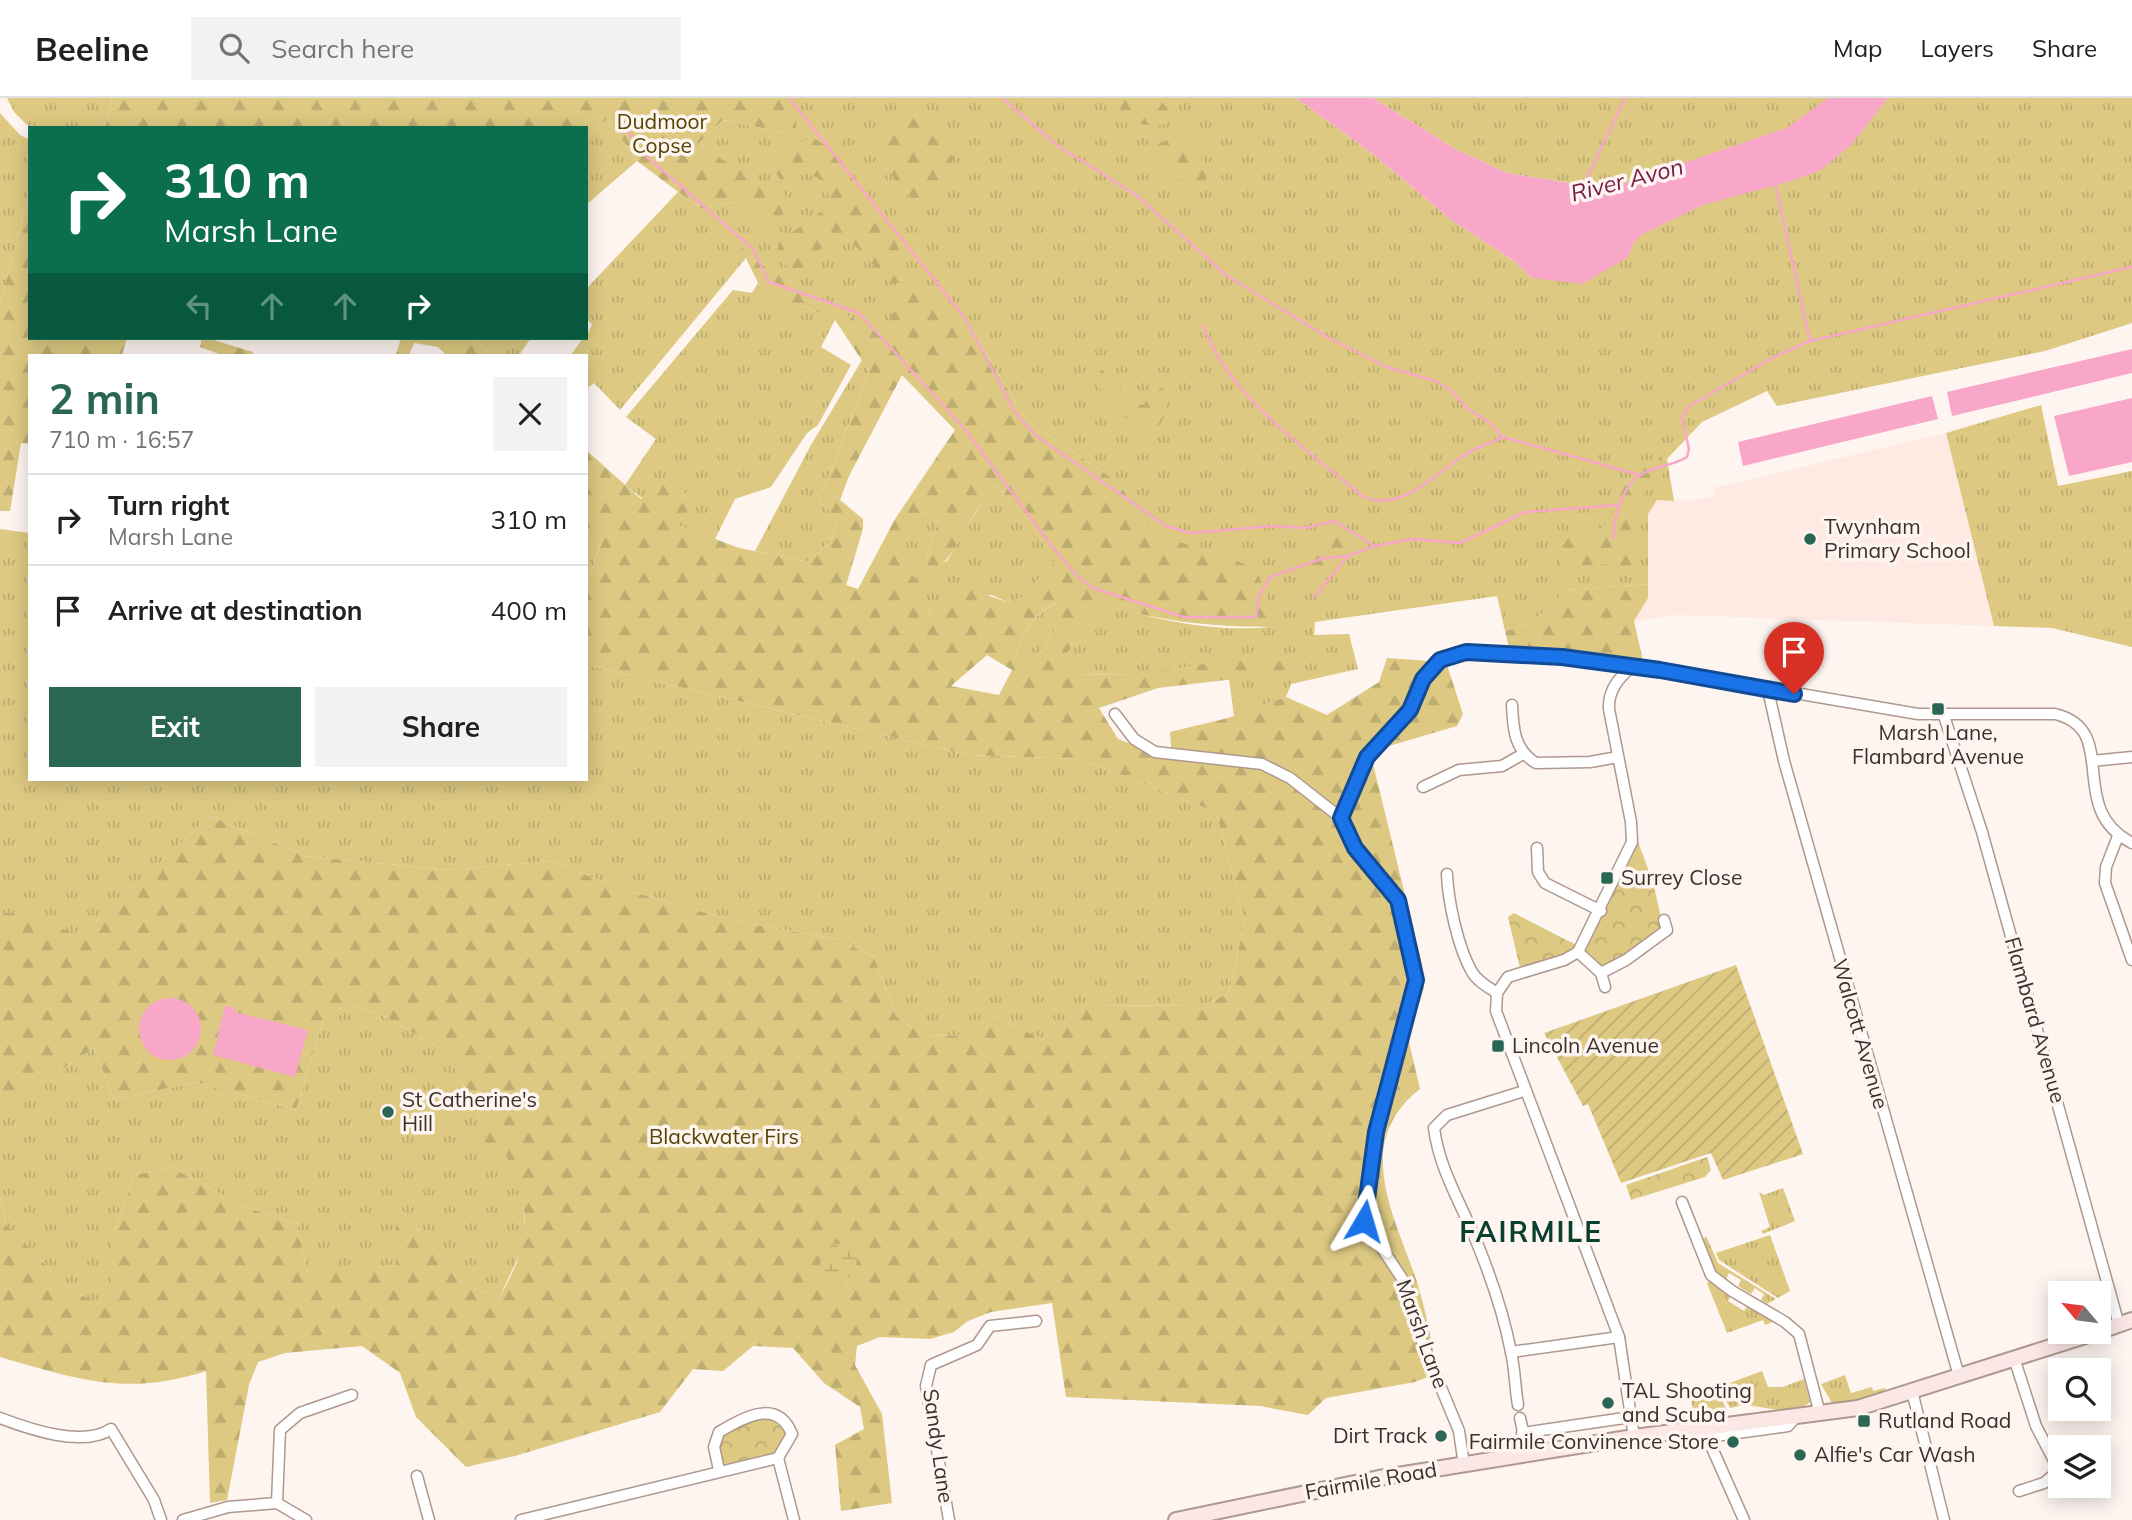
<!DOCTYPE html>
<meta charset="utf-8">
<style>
body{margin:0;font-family:Mulish,sans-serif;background:#f2f2f2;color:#202124;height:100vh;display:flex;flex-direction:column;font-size:26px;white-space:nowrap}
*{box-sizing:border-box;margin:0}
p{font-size:23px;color:#757577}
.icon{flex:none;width:38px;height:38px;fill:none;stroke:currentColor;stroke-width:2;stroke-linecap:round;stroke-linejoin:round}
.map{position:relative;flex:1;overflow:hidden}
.side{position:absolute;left:28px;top:256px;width:560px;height:427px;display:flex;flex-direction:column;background:#fff;border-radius:0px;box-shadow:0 4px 18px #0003}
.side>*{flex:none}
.banner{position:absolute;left:28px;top:28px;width:560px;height:214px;border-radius:0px;box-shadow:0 4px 18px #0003;background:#0b6e4f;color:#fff;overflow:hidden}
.needle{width:46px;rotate:299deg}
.controls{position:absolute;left:2048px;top:1183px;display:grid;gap:14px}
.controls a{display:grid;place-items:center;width:63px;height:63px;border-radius:0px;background:#fff;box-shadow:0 4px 18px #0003;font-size:35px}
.pin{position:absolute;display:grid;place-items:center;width:60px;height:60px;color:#fff;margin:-72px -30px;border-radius:50% 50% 50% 0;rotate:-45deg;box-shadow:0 0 7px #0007}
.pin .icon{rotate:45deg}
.me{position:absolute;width:77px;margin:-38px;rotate:7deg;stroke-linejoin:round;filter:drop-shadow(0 0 5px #0008)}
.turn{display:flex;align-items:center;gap:24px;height:147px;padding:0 21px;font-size:32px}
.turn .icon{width:91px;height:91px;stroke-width:2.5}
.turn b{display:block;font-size:49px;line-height:60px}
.lanes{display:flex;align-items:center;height:66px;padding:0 21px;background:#0003;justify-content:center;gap:35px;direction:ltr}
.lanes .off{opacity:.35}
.round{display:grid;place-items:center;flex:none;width:74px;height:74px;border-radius:0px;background:#f2f2f2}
.headline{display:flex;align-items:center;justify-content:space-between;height:119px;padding:0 21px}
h1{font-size:42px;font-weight:700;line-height:52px;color:#296754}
.primary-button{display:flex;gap:14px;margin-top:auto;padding:14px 21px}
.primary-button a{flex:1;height:80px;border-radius:0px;background:#296754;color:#fff;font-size:28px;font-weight:700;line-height:80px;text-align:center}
.primary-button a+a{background:#f2f2f2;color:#202124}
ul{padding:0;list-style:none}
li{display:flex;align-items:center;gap:21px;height:91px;padding:0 21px;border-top:2px solid #e0e0e0}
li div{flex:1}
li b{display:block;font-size:26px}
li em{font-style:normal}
header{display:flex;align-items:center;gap:42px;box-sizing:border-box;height:98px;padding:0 35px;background:#fff;border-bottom:2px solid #e0e0e0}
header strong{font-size:33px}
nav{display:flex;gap:38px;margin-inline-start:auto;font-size:24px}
.search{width:490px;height:63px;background:#f2f2f2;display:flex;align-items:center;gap:18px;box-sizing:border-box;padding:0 24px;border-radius:0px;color:#757577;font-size:26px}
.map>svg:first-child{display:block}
</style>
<header>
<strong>Beeline</strong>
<div class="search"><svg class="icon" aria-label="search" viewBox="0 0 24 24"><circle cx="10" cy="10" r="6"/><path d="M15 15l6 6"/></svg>Search here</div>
<nav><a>Map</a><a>Layers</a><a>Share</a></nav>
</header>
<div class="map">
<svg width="2132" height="1422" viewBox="0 0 2132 1422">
<defs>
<pattern id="grass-tufts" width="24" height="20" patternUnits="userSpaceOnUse" patternTransform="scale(1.75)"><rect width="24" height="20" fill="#ddc982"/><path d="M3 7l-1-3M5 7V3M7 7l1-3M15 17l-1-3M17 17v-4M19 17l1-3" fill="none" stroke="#bead70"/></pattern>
<pattern id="forest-firs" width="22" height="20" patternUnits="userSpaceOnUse" patternTransform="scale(1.75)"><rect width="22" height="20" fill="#ddc982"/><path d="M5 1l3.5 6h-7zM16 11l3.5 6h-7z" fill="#bead70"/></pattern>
<pattern id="wetland-marsh" width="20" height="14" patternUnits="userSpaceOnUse" patternTransform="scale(1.75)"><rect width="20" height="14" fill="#ddc982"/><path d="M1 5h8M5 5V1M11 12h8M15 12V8" fill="none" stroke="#bead70"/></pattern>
<pattern id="park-crowns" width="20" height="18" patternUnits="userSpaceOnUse" patternTransform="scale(1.75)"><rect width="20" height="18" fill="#ddc982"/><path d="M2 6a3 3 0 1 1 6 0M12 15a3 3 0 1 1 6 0" fill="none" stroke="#bead70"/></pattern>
<pattern id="garden-furrows" width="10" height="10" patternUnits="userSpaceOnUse" patternTransform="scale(1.75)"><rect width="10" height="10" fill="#ddc982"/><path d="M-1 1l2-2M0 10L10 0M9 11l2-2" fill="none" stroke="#bead70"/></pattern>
</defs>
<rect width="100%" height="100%" fill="#fef4f0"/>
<polygon fill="#feeae2" points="1946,335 1994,528 1676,517 1634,523 1648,500 1648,416 1657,402 1690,403 1715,398 1713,390"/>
<g fill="url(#grass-tufts)">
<polygon points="7,0 112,0 105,30 30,30 14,14"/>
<path d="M798,0h498l77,56 78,66 63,41 18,17 96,-21 6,-15 -15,-57 -11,4 -101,-16 -50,-23 -84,-52h759v225l-87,28 -268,55 -10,-15 -65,31 -35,37 7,42 -17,-1 -9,14v70l-83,6c-18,21 -32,36 -60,41l-8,-35 -182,26 -1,13 35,-1 9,35 -67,15 -5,13 -52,19 -5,-37 64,-7 -229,3 2,-19 30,-55c57,19 122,33 182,25l-50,-70 -74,-20 -36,-54 -91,-61 -49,-81 -62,-59 -37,54 -123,-74 -14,-13 4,10 -126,152 -26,-27 -8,6v-34h-15l12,-17h3l6,-14 -6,-5v-30l92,-97 23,17 32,-7 47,22 6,-27 -90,-51 27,-26 72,15z"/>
<polygon points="0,15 20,37 30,42 30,92 0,205"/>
<polygon points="608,21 637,63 586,107 586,37"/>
<polygon points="758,185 794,213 803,208 835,222 821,249 851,267 818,327 807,335 771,389 735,401 715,441 677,427 625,387 656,341 626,319 733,192 752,195"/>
<polygon points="472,240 531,240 519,257 491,257"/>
<polygon points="862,262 869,273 819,404 838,420 832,441 809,464 755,453 811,347"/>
<polygon points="2041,307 2058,388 2132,373 2132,549 2052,530 1994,528 1946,335"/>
<polygon points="996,387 1032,427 1055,463 1023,499 1007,504 992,497 956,500 938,519 929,516 925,490 898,464 895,455 918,416 931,413 938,424 927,457 928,469 947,463 986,397"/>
<polygon points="586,427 603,440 586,487"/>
<polygon points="0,431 30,435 30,681 586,681 586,567 968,657 1080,661 1216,714 1245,822 1229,895 1204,907 1086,908 1043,941 990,917 969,938 923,937 896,918 874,859 837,841 734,823 619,790 551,763 449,772 305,758 210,718 80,839 21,815 0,815"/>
<path d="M1058,505l7,7c-11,21 -17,41 -39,53l-10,-9c8,-24 17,-41 42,-51z"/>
<polygon points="349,906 383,918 446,953 480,1019 502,1046 522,1093 526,1143 499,1200 461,1185 396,1105 396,1168 307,1175 297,1126 240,1107 171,1069 134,1077 113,1138 114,1211 72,1194 6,1126 0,1099 0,1012 94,950 114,1002 196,984 296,1012 324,919"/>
<polygon points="1783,1090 1795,1123 1763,1136 1761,1133 1770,1129 1759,1094 1764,1097"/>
<polygon points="1770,1137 1790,1193 1778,1200 1719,1162 1716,1155"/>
<polygon points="1706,1138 1718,1165 1776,1201 1767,1206 1761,1202 1764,1196 1755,1190 1751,1196 1738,1188 1741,1182 1729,1175 1726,1181 1713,1170 1701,1144"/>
<polygon points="1711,1183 1731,1197 1728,1203 1744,1213 1748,1207 1773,1224 1765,1227 1763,1222 1727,1235 1707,1185"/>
<path d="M1762,1273l6,16h15l21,-8 6,23c-16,15 -47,4 -65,3 -5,0 -9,2 -15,3l-11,-21z"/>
<polygon points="1845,1277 1851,1295 1872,1289 1873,1293 1885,1290 1886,1294 1841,1307 1832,1305 1821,1286"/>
<polygon points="1716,1290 1727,1312 1678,1321 1678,1318 1694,1316 1690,1297"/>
</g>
<g fill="url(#forest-firs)" fill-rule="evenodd">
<polygon points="112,0 798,0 799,2 795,37 723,22 697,47 787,99 780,127 733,104 701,111 637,63 608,21 586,37 586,30 105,30"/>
<polygon points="1113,0 1159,0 1170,14 1169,25 1157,28 1117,24 1110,16"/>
<path d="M912,20c17,10 27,27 42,40l-15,24 -1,20 -10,5 -24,-14 -31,-46v-11l27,-17z"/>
<polygon points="1178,38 1190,40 1210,77 1202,85 1174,80 1151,58 1152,48"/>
<path d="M812,40c34,12 85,98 96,133l-6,12h-12l-43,-46c-24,1 -28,14 -39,33 -16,5 -23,-4 -31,-16l2,-12 50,-36c1,-25 -9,-29 -31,-35l-7,9 -11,-1 -6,-9 5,-24z"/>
<polygon points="30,92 30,240 127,240 122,257 30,257 30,346 21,345 10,413 0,413 0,205"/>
<path d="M740,148l16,15 123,73 37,-54 62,60 49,81 91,61 36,53 74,21 29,15 21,56c-65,0 -120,-5 -182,-25l-30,54 -1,19 73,-1 93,-14 63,2 -1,10 -135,16 -59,20 19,31 54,21 -2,-28 58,-14 58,-21 41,18 52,-33 8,-24 59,4 17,52 -6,12 -75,22 -9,16 48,196 3,28 -16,50 12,51c-68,53 -26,125 -4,190 10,30 15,63 22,94l-23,9 -89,16 -18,17 -48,-9 -194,-9 -14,-94 -61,9 -23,9 -14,11 -24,7 -50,-2 -23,9 -2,19 27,49 10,89 -51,8 -6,-66 29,-16 -4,-22 -36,-24 -31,-35 -40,-2 -30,25 -30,-2 -33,43 -145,44 -49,11 -50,-50 -16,-44 -38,-27 -77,7 -27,9 -9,23 -22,115 -17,3 -4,-132c-79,26 -130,8 -206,-14v-160l6,27 66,68 41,16v-72l21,-61 37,-8 69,38 57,19 10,48 89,-6v-63l65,80 38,15c37,-64 31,-89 2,-154l-38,-4 17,-23 -34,-66 -63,-35 -34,-12 -25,13 -28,93 -100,-28 -82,18 -20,-52 -94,62v-197h21l60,23 129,-120 95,40 144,14 102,-9 68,27 115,33 103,18 37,18 22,59 27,19 46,1 21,-21 53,24 43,-33 118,-1 25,-12 16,-73 -29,-108 -136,-53 -112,-4 -382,-90v-80l17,-46 -17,-14v-75l55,49 27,-22 26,24 -16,24 61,23 70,14 23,-23 6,-21 -19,-16 50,-131 -34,-51 -32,-14 -9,5 -36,-28zM902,277l53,55 -60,89 -37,70 -12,-4 17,-56v-10l-23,-19 9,-24zM996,387l36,40 23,36 -32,36 -16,5 -35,-12 -16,8 -18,19 -9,-3 -3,-26 -28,-26 -2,-8 22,-40 13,-3 7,11 -11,33 1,12 7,3c28,-21 35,-61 61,-85zM1057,505l7,7c-10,22 -16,41 -38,53l-10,-9c8,-24 17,-41 41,-51zM987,557l25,15 -13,25 -48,-9z"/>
<polygon points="202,240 207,240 253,254 252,257 222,257 200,249"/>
<polygon points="401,240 472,240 491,257 446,257 438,249 414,245 409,257 396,257"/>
<path d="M1091,260l44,46 9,1 7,-13 12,-4c8,19 2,35 -14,48l-28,-22 -33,-41 -4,-11z"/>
<path d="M1662,359l1,20c-15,12 -36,27 -33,49 2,15 7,24 5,39 -12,3 -18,0 -29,-1 -17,-1 -29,7 -46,1l1,-17 8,-11 29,-6 8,-8 15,-36 33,-29z"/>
<polygon points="1327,439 1342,439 1349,450 1315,476 1308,477 1287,466 1290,457 1320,447"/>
<path d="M1648,486v14l-14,23 9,40 -72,-10 -62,-3 -4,-17c28,-5 42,-20 60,-41z"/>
</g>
<path fill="url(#wetland-marsh)" d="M851,1145c16,17 -4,52 -27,36l1,-8 -5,-7 4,-12 9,-8z"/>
<g fill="url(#park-crowns)">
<polygon points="1638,744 1653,784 1664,833 1603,870 1584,853"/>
<polygon points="1514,815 1578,848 1567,857 1520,870 1508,819"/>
<polygon points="1707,1059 1711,1072 1705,1079 1631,1102 1626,1087"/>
<polygon points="761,1317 776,1319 789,1336 776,1358 722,1368 717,1348 722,1337"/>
</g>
<polygon fill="url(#garden-furrows)" points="1736,867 1803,1056 1723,1082 1711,1055 1621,1085 1588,1006 1583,1008 1544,935"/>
<g fill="#f8a7c9">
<polygon points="1296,0 1373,0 1457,52 1507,75 1607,91 1787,30 1828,0 1888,0 1852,46 1821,72 1791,83 1703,107 1643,136 1634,144 1628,159 1583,186 1532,180 1514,163 1451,122 1373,56"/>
<polygon points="2132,251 2132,275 1952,318 1947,294"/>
<polygon points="1932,298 1938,321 1743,368 1738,344"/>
<polygon points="2132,300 2132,364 2069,378 2054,318"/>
<circle cx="170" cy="931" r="31"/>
<polygon points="225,908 235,910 234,914 308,932 295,979 213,957"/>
</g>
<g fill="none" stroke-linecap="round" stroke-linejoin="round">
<g stroke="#f8a7c9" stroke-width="2.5">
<polyline points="789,0 965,220 1014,313 1035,337 1166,428 1191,435 1272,428 1305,430 1334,423 1375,448"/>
<polyline points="1002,0 1058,48 1135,96 1226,177 1329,240 1387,269 1435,283 1451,292 1464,308 1490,325 1503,339 1640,377"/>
<polyline points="618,13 636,49 753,151 769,184 859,215 964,330 1051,447 1078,479 1093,490 1184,519 1256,519 1259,498 1270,479 1324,460 1348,458 1375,448 1412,441 1460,445 1525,414 1619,407"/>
<polyline points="1775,85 1810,243"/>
<polyline points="1583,88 1625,0"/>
<path d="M1203,228c29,74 100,120 159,170 37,18 72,-21 101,-40 12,-8 27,-13 40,-19"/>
<path d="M1614,440c-1,-19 8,-52 26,-63 14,-9 33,-9 47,-18l2,-8 -7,-31 7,-12 85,-49 36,-16 322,-74"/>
<polyline points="1314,499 1348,458"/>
</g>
<g stroke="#af988e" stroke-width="13">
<g id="minor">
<polyline points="1768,592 1784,663 1959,1278"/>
<path d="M1512,607c1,23 2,45 24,58l54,-1 28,-5"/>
<polyline points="1115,616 1134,641 1155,654 1262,666 1290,680 1341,720 1355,750 1398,802 1416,882 1375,1034 1364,1123 1405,1185 1418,1234 1459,1333 1464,1367"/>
<polyline points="1944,618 1982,734 2119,1227"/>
<polyline points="2092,663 2132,659"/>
<polyline points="1423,689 1459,672 1502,668 1523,656"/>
<polyline points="1341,720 1367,659 1410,612 1423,581 1440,562 1466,554 1562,559 1630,570"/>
<polyline points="2118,738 2106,769 2105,785 2132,862"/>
<polyline points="1537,750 1538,774 1545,785 1601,813"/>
<path d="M1447,776c1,27 11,74 25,98 5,9 16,15 25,21"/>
<polyline points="1578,854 1601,875 1626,862 1667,832 1664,822"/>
<polyline points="1601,875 1605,889"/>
<polyline points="1682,1104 1711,1177 1732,1193 1785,1224 1799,1236 1820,1316"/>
<polyline points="1511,1254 1619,1239"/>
<polyline points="2014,1260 2036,1328 2060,1374"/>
<polyline points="1912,1293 1944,1422"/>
<path d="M1518,1307c-3,-17 -3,-36 -7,-53 -7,-36 -20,-75 -34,-109 -15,-38 -38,-74 -43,-115l13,-13 77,-24"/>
<path d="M0,1320c29,11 83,30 111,11l43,71 7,20"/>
<polyline points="1520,1320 1528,1356"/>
<polyline points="1704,1332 1744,1422"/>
<polyline points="1522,1335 1631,1319"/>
<path d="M1634,1339l-15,-100 -123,-326 1,-18 11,-16 56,-17 14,-8 54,-110 -1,-20 -22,-113c-1,-18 9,-30 21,-41l30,2 258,44h137c67,16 9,94 77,129"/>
<polyline points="1708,1339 1788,1328 1795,1320"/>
<path d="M719,1372l-5,-23 5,-15c26,-15 58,-34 73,2l-14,24"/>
<polyline points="417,1378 429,1422"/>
<polyline points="2019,1393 2044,1385 2058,1373"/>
<polyline points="277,1405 280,1332 300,1315 352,1297"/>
<polyline points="183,1422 228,1409 277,1405 306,1422"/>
<polyline points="521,1422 778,1360 794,1422"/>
<polyline points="949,1422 926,1288 931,1267 977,1247 990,1228 1036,1223"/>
</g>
</g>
<g stroke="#af988e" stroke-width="18">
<g id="secondary">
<polyline points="2098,1234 2132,1222"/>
<polyline points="1176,1422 1379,1380 1634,1339 1858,1310 2098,1234"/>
</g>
</g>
<use href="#minor" stroke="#fff" stroke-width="10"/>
<use href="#secondary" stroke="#fce7e7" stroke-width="14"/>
</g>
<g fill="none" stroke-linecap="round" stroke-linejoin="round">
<g stroke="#114b97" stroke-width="18">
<polyline id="route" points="1364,1123 1376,1034 1416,882 1398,802 1355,750 1341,720 1367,659 1410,612 1423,581 1440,562 1466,554 1562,559 1660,572 1794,596"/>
</g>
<use href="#route" stroke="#1a73e8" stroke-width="12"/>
</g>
<g fill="#296754" stroke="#fef4f0" stroke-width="2.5">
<circle cx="1810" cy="441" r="7"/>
<rect x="1931" y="604" width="14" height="14" rx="3.5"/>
<rect x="1600" y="773" width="14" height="14" rx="3.5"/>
<rect x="1491" y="941" width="14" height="14" rx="3.5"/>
<circle cx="388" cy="1014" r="7"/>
<circle cx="1608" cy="1305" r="7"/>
<rect x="1857" y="1316" width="14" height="14" rx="3.5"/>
<circle cx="1441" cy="1338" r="7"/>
<circle cx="1733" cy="1344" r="7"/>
<circle cx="1800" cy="1357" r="7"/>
</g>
<g text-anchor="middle" stroke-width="7" stroke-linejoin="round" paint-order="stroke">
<g font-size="21" fill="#544401" stroke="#fef4f0">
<text x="662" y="31">Dudmoor<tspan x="662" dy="24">Copse</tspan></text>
<text x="724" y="1046">Blackwater Firs</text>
</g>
<g font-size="21" fill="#3a302c" stroke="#fef4f0" text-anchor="start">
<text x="1824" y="436">Twynham<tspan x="1824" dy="24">Primary School</tspan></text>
<text x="1938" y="642" text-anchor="middle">Marsh Lane,<tspan x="1938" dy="24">Flambard Avenue</tspan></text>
<text x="1621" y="787">Surrey Close</text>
<text x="1512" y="955">Lincoln Avenue</text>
<text x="402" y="1009">St Catherine's<tspan x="402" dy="24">Hill</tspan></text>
<text x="1622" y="1300">TAL Shooting<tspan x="1622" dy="24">and Scuba</tspan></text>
<text x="1878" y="1330">Rutland Road</text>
<text x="1427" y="1345" text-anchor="end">Dirt Track</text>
<text x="1719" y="1351" text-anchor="end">Fairmile Convinence Store</text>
<text x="1814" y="1364">Alfie's Car Wash</text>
</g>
<g font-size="21" fill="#3a302c" stroke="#fef4f0">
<text transform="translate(2035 922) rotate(74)" y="7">Flambard Avenue</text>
<text transform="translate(1860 936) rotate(74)" y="7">Walcott Avenue</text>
<text transform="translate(1422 1236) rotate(70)" y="7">Marsh Lane</text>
<text transform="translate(938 1348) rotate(82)" y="7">Sandy Lane</text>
<text transform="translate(1371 1383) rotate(-10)" y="7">Fairmile Road</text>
</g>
<g font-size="23" font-style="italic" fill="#751949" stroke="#fef4f0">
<text transform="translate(1627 82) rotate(-14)" y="8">River Avon</text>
</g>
<g font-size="28" font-weight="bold" letter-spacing="2" fill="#093f30" stroke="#fef4f0">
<text x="1531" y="1144">FAIRMILE</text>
</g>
</g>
</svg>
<div class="controls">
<a><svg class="needle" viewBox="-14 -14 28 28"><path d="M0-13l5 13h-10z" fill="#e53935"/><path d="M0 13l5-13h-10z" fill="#757577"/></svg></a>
<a><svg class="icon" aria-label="search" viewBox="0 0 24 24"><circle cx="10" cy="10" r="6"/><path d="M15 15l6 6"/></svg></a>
<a><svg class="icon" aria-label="layers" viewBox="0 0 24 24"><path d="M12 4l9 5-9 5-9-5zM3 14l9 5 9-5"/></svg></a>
</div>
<div class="pin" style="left:1794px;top:596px;background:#d93025"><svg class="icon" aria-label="arrive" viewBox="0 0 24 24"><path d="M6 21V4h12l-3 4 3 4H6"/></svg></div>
<svg class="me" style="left:1364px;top:1123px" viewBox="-20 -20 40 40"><path d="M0-17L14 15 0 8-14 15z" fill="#1a73e8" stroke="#fff" stroke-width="4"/></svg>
<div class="banner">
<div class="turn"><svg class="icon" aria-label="right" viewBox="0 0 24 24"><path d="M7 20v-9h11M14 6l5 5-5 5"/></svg><div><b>310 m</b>Marsh Lane</div></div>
<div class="lanes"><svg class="icon off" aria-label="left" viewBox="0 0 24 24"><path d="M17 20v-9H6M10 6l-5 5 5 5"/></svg><svg class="icon off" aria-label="ahead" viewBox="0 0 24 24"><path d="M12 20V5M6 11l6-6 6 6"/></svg><svg class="icon off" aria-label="ahead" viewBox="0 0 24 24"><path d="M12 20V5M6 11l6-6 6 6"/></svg><svg class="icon" aria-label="right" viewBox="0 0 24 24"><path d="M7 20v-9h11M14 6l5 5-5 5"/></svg></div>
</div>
<section class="side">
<div class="headline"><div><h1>2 min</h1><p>710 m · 16:57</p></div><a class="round"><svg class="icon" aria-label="close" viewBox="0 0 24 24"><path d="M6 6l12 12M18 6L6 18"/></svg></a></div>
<ul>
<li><svg class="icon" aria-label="right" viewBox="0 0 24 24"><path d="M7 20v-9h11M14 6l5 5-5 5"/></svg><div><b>Turn right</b><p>Marsh Lane</p></div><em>310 m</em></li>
<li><svg class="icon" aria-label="arrive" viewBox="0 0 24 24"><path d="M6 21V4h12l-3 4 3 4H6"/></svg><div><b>Arrive at destination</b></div><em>400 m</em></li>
</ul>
<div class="primary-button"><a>Exit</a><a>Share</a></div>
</section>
</div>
